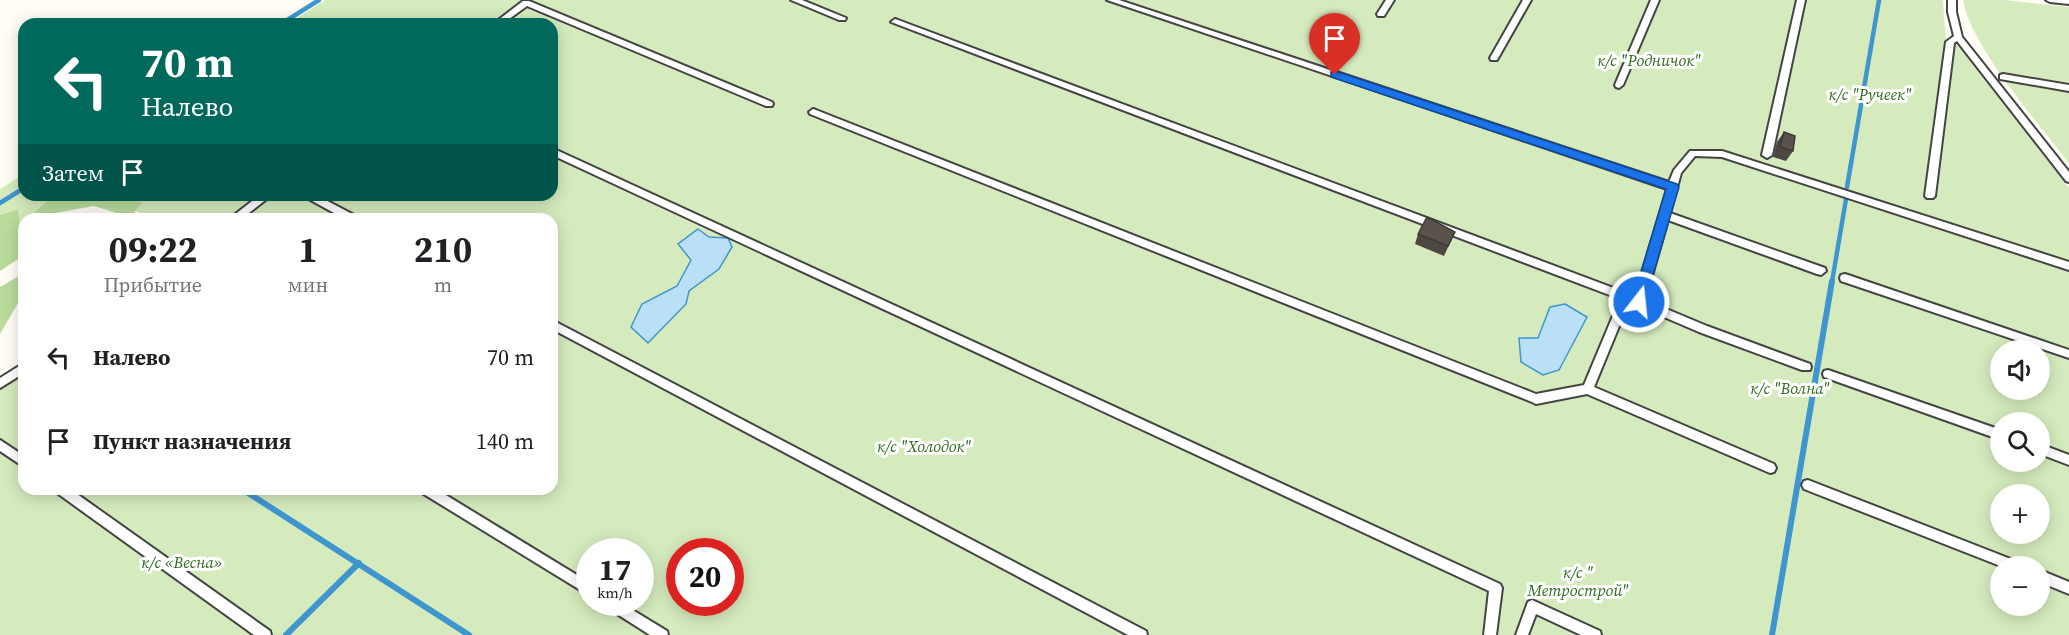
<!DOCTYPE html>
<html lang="ru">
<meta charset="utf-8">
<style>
body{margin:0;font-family:"Source Serif 4",serif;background:#f6f6f6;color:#202124;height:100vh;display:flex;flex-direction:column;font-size:22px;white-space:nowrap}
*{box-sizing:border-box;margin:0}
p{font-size:20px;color:#757577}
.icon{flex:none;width:33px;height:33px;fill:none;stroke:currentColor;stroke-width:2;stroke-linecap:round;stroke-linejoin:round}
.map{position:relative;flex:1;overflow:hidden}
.details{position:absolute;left:18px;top:213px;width:540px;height:282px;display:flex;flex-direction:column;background:#fff;border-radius:18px;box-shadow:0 3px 15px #0003}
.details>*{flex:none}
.banner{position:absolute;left:18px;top:18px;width:540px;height:183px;border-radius:18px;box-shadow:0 3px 15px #0003;background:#00695c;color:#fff;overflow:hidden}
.fabs{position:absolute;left:1990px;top:340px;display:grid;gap:12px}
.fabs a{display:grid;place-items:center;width:60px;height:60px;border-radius:50%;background:#fff;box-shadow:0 3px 15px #0003;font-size:30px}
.speed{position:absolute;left:576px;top:538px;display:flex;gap:12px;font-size:30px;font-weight:700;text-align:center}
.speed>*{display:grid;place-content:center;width:78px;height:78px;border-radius:50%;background:#fff;box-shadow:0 3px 15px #0003;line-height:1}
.speed small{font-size:15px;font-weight:400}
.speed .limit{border:9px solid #d22;background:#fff;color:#111}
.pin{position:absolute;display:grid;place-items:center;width:51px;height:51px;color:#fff;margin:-62px -26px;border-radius:50% 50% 50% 0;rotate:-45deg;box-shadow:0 0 6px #0007}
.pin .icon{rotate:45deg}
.me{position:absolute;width:66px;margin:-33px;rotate:16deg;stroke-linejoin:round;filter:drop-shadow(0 0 4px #0008)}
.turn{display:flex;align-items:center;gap:21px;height:126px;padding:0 24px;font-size:27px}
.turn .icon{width:78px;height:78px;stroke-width:2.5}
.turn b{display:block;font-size:42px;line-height:51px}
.then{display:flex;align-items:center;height:57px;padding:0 24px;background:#0003;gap:12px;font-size:22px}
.eta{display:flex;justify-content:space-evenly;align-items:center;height:102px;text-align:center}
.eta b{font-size:36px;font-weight:700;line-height:42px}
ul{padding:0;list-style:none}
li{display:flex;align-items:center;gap:18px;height:84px;padding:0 24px}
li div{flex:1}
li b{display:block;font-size:22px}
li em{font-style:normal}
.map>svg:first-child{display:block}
</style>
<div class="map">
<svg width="2069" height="635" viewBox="0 0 2069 635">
<rect width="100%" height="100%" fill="#fffdf5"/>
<g fill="#d5ebbd" fill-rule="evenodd">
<path d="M325,0h1618l3,41 12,4 111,143v447h-2069v-245l24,-17v116h528v-270h-401l-44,-24h445v-171h-264zM2001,351h39v39h-39zM2001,423h39v39h-39zM2001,495h39v39h-39zM590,552h50v51h-50zM680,552h50v51h-50zM2001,567h39v39h-39z"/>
<path d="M1963,0h41l65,7v156c-30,-39 -98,-116 -106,-163z"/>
<polygon points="24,174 24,195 54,196 28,219 24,219 20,226 18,209 0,215 0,189"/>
</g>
<g fill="#b9dc9c">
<polygon points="53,195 127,195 142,203 130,217 94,206 55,213 52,219 28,219"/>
<polygon points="18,209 20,225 24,222 24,255 0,271 0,215"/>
<polygon points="24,273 24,300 18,303 0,334 0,287"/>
</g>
<g fill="#b9e0f7" stroke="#3f96cf" stroke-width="1.5">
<polygon points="698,229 709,237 728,238 732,247 719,269 689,291 686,304 648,343 631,327 642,304 677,286 691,260 678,244"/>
<polygon points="1565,304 1587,317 1559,370 1543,375 1521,362 1519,338 1538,338 1550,307"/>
</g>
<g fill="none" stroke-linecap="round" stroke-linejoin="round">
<g stroke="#3f96cf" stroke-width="4.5">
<polyline points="281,24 319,0"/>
<polyline points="1847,187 1879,0"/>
<polyline points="0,203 24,188"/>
<polyline points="1832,282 1846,199"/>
</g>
<g stroke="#3f96cf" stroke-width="6">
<polyline points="242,489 469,635"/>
<polyline points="286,635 359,563"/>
<polyline points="1772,635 1832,281"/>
</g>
<g stroke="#444" stroke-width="4">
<g id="lane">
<polygon points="791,0 802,0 846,18 845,20 839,20"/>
<polygon points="1107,0 1119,0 1669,182 1674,170 1690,151 1722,151 2069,262 2069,270 1722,157 1695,156 1681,173 1670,213 1825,268 1826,271 1821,275 1817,274 1668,220 1645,300 1707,326 1810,364 1811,367 1810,370 1802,370 1699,332 1629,302 1594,387 1774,464 1776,468 1774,472 1770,473 1587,394 1536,404 1532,402 810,114 809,112 813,109 816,110 1536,394 1584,385 1620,299 891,22 895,19 898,20 1635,296 1667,189"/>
<polygon points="1386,0 1394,0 1384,16 1378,16 1377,14"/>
<polygon points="1523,0 1531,0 1497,60 1491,60 1490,58"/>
<polygon points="1651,0 1659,0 1623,85 1619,88 1616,87 1615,85"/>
<polygon points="1797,0 1805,0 1772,155 1767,158 1762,155"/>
<polygon points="1948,0 1956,0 1956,12 1962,37 2069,172 2069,182 2066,181 1957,41 1954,43 1935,196 1933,198 1927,198 1925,196 1946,42 1954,36 1948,12"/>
<polygon points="2046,0 2069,0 2069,4 2050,2"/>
<polygon points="523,1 529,1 772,102 773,104 772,106 766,106 527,6 502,24 493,24"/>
<polygon points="2003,74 2069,85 2069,91 2000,79 2000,75"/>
<polygon points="552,148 1500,584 1502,588 1496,635 1484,635 1489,591 552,155"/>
<polygon points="260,195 272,195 241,219 229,219"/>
<polygon points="303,195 316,195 356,216 358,219 345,219 305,197"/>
<polygon points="1845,274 2069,350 2069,358 1841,281 1840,278 1841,275"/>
<polygon points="552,320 1146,631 1147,635 1128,635 552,329"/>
<polygon points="24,363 24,373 0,388 0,378"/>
<polygon points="1828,370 2001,430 2001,440 1824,377 1823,374 1824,371"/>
<polygon points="0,440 24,456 24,467 0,451"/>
<polygon points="2040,444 2069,455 2069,465 2040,454"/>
<polygon points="1808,480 2021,563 2023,567 2003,567 1804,489 1802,485 1804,481"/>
<polygon points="55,489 70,489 270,631 271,635 254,635 57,493"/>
<polygon points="420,489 436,489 590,583 590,596 422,493"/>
<polygon points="2040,570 2069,582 2069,594 2040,582"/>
<polygon points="1532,600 1600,631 1601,635 1581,635 1536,614 1528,635 1516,635 1528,602"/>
<polygon points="604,603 621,603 667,631 668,635 650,635 606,607"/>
</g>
</g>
<use href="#lane" fill="#fff" fill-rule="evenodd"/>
</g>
<g fill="#4d4742">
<polygon points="1784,132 1793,151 1786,161 1773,157 1777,142"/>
<polygon points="1455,232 1444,256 1415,244 1418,234"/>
</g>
<g fill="#5a524d" stroke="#3f3936" stroke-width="1.5">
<polygon points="1784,132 1795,136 1793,151 1780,147"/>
<polygon points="1427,217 1455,232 1448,246 1418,234"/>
</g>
<polygon fill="#1a73e8" stroke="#114b97" stroke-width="1.5" points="1335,71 1677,184 1679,187 1644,305 1634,305 1632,302 1666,189 1331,77 1331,72"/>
<g text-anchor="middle" stroke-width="6" stroke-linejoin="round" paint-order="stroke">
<g font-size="16" font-style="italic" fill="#2f6b1f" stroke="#fff">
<text x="1649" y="66">к/с "Родничок"</text>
<text x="1870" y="100">к/с "Ручеек"</text>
<text x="1790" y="394">к/с "Волна"</text>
<text x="924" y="452">к/с "Холодок"</text>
<text x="182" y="568">к/с «Весна»</text>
<text x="1578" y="578">к/с "<tspan x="1578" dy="18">Метрострой"</tspan></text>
</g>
</g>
</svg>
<div class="fabs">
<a><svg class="icon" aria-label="sound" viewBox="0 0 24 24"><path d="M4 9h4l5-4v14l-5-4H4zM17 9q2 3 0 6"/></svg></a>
<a><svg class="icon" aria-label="search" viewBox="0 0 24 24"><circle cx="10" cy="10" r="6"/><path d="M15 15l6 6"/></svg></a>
<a>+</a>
<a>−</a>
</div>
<div class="speed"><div>17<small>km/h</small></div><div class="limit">20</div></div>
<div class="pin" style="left:1335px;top:75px;background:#d93025"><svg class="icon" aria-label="arrive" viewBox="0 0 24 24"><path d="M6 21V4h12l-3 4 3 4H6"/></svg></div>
<svg class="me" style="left:1639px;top:302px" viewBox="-20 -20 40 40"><circle r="17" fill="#1a73e8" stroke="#fff" stroke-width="3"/><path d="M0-11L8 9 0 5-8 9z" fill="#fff"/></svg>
<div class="banner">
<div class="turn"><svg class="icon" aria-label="left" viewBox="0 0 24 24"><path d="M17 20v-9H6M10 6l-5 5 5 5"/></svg><div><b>70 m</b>Налево</div></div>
<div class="then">Затем<svg class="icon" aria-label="arrive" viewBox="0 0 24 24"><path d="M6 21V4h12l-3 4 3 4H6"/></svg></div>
</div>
<section class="details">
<div class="eta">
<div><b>09:22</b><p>Прибытие</p></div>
<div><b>1</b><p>мин</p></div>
<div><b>210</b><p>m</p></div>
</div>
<ul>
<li><svg class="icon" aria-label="left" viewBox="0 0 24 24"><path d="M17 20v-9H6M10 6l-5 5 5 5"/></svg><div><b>Налево</b></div><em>70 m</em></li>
<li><svg class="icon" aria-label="arrive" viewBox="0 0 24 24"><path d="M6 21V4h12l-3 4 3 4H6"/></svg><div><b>Пункт назначения</b></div><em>140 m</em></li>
</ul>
</section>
</div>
